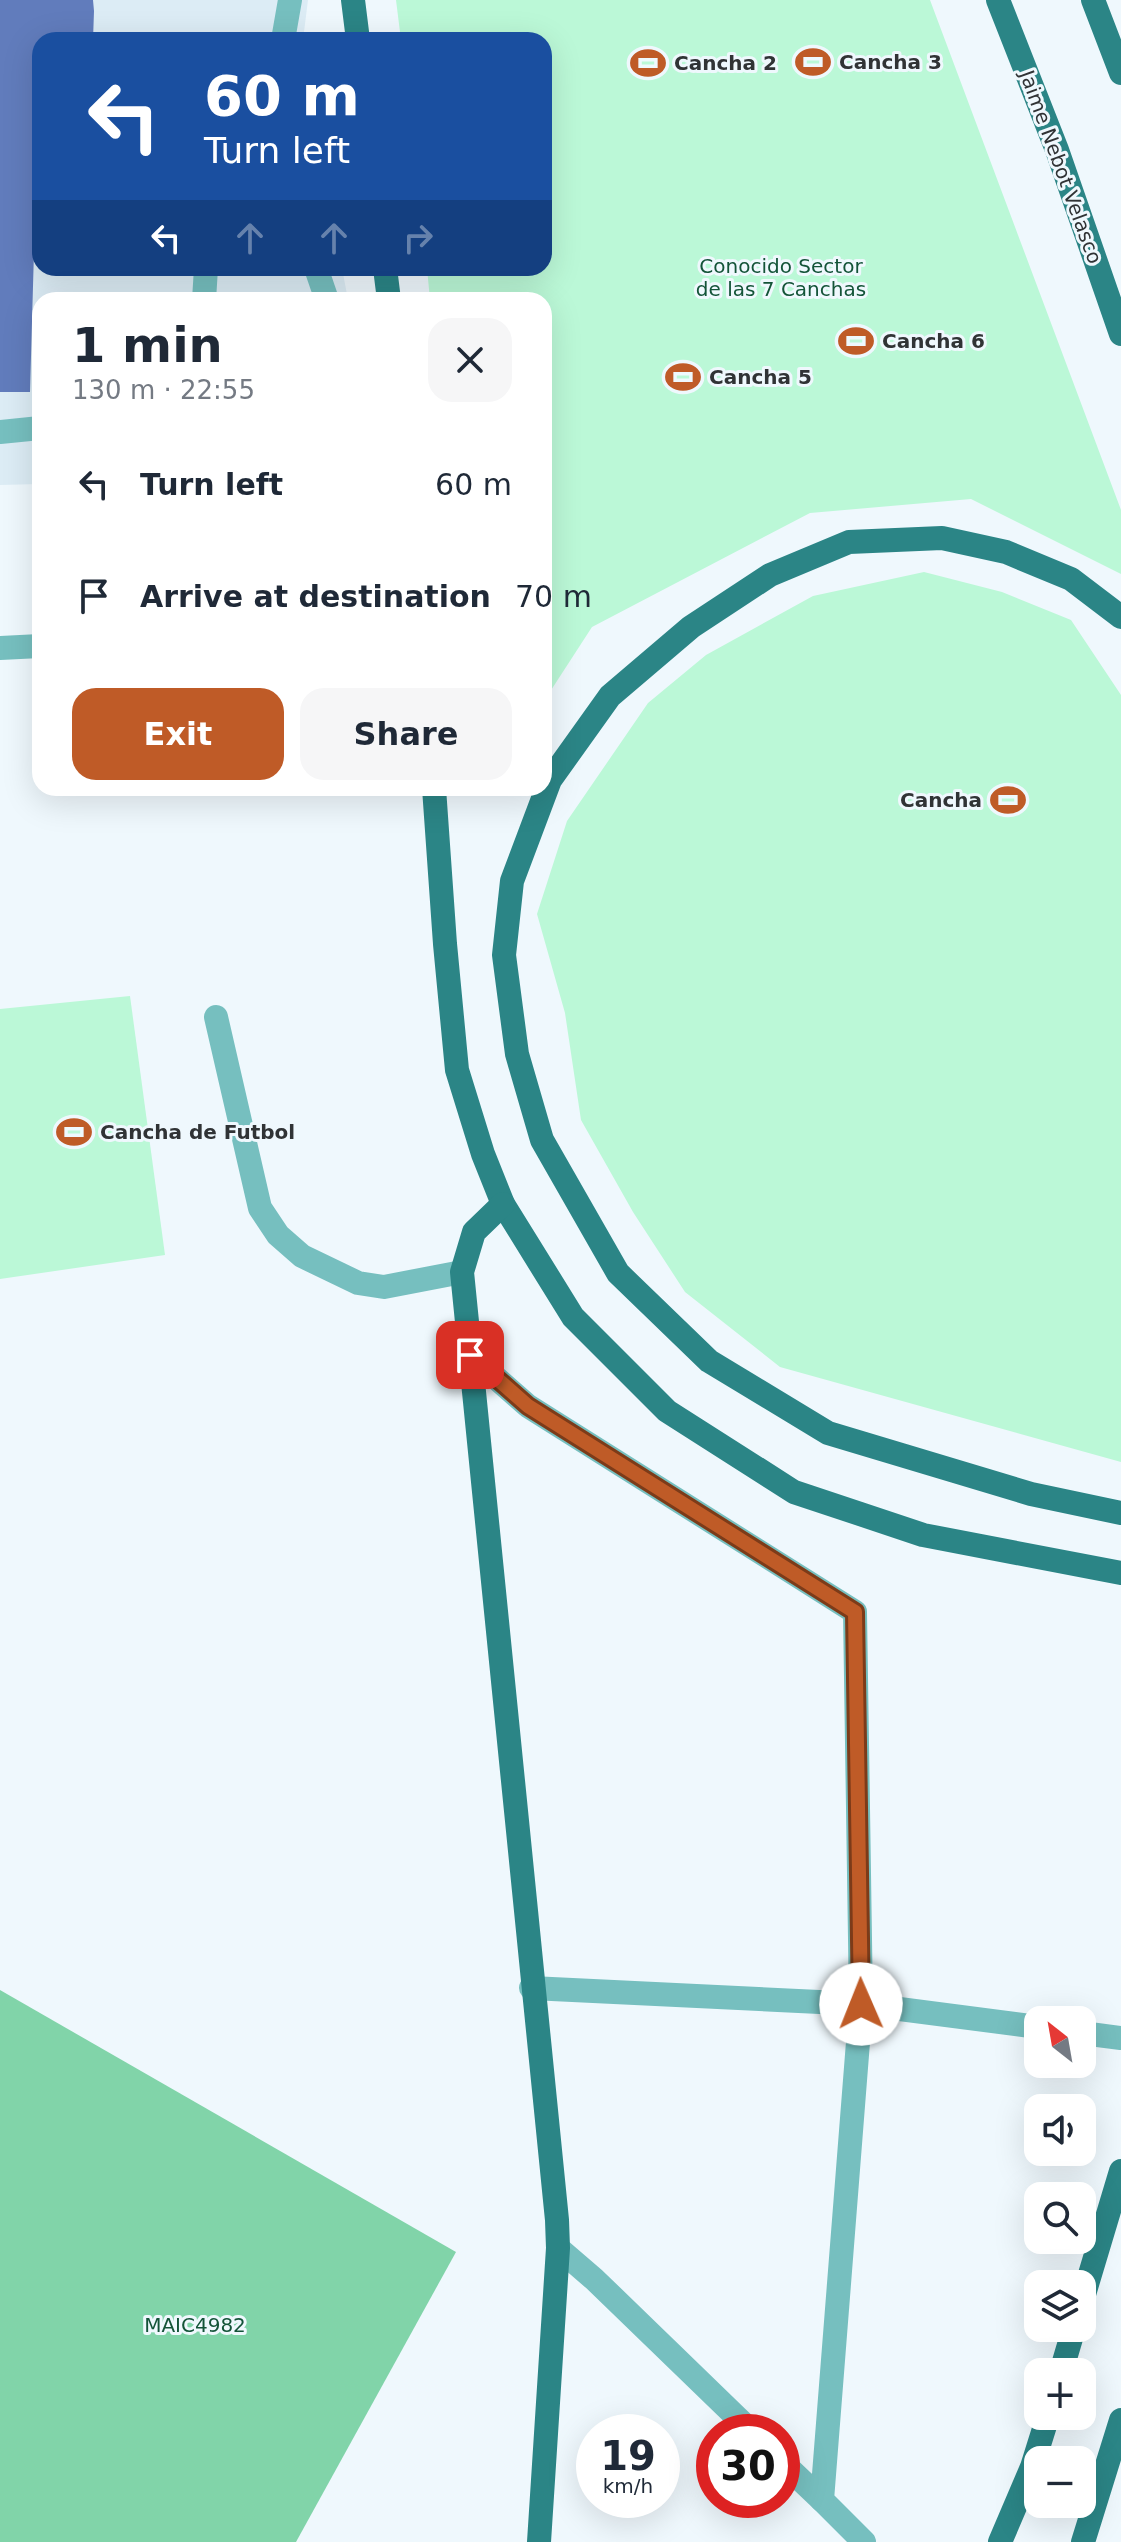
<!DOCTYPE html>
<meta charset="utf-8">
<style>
body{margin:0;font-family:"DejaVu Sans",sans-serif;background:#f6f6f7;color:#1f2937;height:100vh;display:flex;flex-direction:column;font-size:30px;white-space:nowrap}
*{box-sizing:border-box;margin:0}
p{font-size:26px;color:#747a83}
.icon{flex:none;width:44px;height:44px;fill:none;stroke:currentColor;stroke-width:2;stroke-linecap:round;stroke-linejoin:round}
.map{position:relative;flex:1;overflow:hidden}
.details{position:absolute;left:32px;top:292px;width:520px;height:504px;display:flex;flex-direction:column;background:#fff;border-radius:24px;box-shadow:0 8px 32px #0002}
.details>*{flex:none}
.top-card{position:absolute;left:32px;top:32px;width:520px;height:244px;border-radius:24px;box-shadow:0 8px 32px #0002;background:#1a4fa0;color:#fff;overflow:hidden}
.needle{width:52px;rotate:329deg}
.fabs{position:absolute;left:1024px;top:2006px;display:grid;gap:16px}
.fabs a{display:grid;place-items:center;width:72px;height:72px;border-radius:16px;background:#fff;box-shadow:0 8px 32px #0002;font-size:40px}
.speed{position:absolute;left:576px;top:2414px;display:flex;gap:16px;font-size:40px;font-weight:700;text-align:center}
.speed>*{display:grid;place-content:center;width:104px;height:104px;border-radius:50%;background:#fff;box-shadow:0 8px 32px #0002;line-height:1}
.speed small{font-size:20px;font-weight:400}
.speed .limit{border:12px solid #d22;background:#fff;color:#111}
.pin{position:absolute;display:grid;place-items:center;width:68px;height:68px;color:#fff;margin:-34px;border-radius:16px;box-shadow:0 4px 12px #0006}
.me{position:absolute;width:88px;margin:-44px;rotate:359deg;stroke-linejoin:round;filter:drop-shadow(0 0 6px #0008)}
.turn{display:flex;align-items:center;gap:28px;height:168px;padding:0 40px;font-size:36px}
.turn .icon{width:104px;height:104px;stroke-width:2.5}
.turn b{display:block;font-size:56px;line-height:68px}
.lanes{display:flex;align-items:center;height:76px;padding:0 40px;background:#0003;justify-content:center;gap:40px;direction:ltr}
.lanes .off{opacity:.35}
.round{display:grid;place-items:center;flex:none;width:84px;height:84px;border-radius:24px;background:#f6f6f7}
.summary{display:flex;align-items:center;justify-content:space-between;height:136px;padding:0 40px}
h1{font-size:48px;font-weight:800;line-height:60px}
.primary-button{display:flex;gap:16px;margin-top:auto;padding:16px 40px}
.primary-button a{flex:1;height:92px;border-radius:24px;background:#bf5b27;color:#fff;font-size:32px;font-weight:800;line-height:92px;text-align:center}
.primary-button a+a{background:#f6f6f7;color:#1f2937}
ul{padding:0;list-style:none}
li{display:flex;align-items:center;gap:24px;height:112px;padding:0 40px}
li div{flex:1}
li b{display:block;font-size:30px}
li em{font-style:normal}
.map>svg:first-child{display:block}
</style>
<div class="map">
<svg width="1121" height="2542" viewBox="0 0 1121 2542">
<rect width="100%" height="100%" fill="#eff8fd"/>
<polygon fill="#dcecf5" points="0,0 308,0 303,40 40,40 40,268 342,268 348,300 40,300 40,484 0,485"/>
<g fill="#bbf8d7">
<polygon points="396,0 930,0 1121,510 1121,574 971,499 810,513 592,627 544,701 544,300 430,300 427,268 544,268 544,40 401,40"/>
<polygon points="924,572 1002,592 1071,620 1121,695 1121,1462 780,1367 685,1292 633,1212 581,1120 565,1013 537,914 567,821 648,703 706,655 813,596"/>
<polygon points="130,996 165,1255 0,1279 0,1009"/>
</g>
<polygon fill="#81d4a9" points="0,1990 456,2252 296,2542 0,2542"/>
<polygon fill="#617cbc" points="0,0 93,0 94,11 93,40 40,40 40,251 34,251 30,392 0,392"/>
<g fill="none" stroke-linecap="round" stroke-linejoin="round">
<g stroke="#76bfbf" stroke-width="24">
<polyline points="283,40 290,0"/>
<polyline points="316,268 327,300"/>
<polyline points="204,300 206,268"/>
<polyline points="0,432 40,428"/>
<polyline points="0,648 40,646"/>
<polyline points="216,1017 260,1208 278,1235 302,1256 358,1283 384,1287 462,1272"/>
<polyline points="470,1355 528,1406 855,1612 861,2004 822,2500 864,2542"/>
<polyline points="531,1988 861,2004 1038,2027"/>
<polyline points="1082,2033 1121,2038"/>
<polyline points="558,2248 594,2279 752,2432"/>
<polyline points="782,2462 822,2500"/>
</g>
<g stroke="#2b8586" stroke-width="24">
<polyline points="353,0 358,40"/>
<polyline points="998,0 1057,150 1121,334"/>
<polyline points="1093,0 1121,73"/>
<polyline points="385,268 389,300"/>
<polyline points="1121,617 1071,579 1006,552 942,538 849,542 770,575 691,627 610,696 550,780 512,881 504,955 517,1054 542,1140 618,1273 709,1361 828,1433 1031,1494 1121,1513"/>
<polyline points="434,788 445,944 457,1070 483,1154 503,1204 573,1317 667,1411 794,1492 923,1535 1121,1573"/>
<polyline points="503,1204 474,1232 462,1272 557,2220 558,2248 539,2542"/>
<polyline points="1082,2301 1121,2171"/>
<polyline points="1061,2372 1074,2328"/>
<polyline points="1000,2542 1032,2467 1048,2416"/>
<polyline points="1083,2542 1121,2420"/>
</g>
</g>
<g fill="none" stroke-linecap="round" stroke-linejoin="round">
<g stroke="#7c3b19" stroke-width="20">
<polyline id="route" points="470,1355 528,1406 855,1612 861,2004"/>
</g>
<use href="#route" stroke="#bf5b27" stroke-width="14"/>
</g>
<defs>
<g id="stadium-bare" transform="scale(2.76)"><path d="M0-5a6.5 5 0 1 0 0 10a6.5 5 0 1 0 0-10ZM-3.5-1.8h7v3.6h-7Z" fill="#bf5b27" stroke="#eff8fd" stroke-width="2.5" paint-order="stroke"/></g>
</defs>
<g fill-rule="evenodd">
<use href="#stadium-bare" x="813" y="62"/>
<use href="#stadium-bare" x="648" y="63"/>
<use href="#stadium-bare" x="856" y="341"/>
<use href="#stadium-bare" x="683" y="377"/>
<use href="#stadium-bare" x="1008" y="800"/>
<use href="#stadium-bare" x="74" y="1132"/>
</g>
<g text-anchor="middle" stroke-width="6" stroke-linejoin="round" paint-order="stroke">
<g font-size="20" font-weight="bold" fill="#303335" stroke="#eff8fd" text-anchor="start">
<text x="839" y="69">Cancha 3</text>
<text x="674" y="70">Cancha 2</text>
<text x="882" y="348">Cancha 6</text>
<text x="709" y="384">Cancha 5</text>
<text x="982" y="807" text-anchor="end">Cancha</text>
<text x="100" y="1139">Cancha de Futbol</text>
</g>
<g font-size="20" fill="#303335" stroke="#eff8fd">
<text transform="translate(1061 167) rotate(70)" y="7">Jaime Nebot Velasco</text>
</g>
<g font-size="20" fill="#135438" stroke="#eff8fd">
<text x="781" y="273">Conocido Sector<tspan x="781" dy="23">de las 7 Canchas</tspan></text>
<text x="195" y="2332">MAIC4982</text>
</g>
</g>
</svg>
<div class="fabs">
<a><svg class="needle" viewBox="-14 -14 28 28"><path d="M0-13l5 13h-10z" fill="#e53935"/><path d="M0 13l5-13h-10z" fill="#747a83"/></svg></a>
<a><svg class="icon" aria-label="sound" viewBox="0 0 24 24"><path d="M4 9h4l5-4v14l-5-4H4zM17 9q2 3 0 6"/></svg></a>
<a><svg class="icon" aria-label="search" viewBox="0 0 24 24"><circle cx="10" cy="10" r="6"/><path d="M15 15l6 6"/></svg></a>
<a><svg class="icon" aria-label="layers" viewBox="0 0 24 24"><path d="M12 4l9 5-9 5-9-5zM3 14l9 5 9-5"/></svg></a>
<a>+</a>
<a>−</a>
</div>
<div class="speed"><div>19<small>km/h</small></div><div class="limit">30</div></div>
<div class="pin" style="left:470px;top:1355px;background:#d93025"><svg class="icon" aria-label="arrive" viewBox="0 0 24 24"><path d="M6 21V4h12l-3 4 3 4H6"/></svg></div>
<svg class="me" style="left:861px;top:2004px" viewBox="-20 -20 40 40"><circle r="19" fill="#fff"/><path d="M0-13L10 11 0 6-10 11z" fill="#bf5b27"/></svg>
<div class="top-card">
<div class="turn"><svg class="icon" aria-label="left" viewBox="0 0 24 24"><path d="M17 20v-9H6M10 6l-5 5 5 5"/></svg><div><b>60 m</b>Turn left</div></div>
<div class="lanes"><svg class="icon" aria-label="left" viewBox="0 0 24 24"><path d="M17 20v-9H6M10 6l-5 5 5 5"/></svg><svg class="icon off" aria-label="ahead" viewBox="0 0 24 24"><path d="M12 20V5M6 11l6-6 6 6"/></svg><svg class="icon off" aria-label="ahead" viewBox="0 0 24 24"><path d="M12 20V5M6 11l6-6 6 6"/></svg><svg class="icon off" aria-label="right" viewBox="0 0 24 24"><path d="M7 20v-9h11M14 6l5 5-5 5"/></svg></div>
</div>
<section class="details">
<div class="summary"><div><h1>1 min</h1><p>130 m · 22:55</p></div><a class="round"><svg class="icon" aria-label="close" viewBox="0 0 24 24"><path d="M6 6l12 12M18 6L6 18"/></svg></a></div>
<ul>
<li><svg class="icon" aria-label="left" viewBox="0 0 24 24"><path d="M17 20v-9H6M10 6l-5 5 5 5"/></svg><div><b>Turn left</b></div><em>60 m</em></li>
<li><svg class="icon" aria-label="arrive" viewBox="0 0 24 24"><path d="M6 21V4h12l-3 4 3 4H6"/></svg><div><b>Arrive at destination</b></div><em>70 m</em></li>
</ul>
<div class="primary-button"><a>Exit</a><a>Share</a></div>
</section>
</div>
